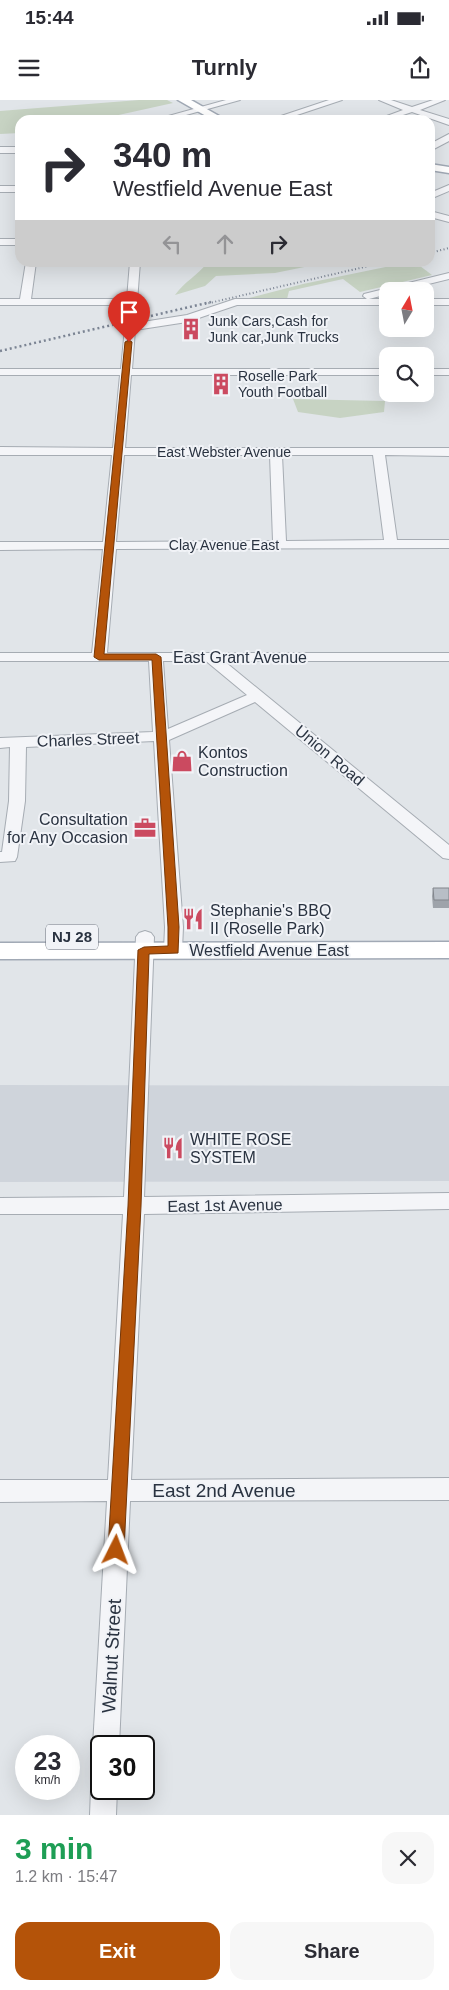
<!DOCTYPE html>
<meta charset="utf-8">
<style>
body{margin:0;font-family:Helvetica,sans-serif;background:#f7f7f7;color:#2b2b33;height:100vh;display:flex;flex-direction:column;font-size:19px;white-space:nowrap}
*{box-sizing:border-box;margin:0}
p{font-size:16px;color:#7c7c81}
.icon{flex:none;width:28px;height:28px;fill:none;stroke:currentColor;stroke-width:2;stroke-linecap:round;stroke-linejoin:round}
.map{position:relative;height:1715px;overflow:hidden}
.details{display:flex;flex-direction:column;background:#fff;flex:1}
.details>*{flex:none}
.hud{position:absolute;left:15px;top:15px;width:420px;height:152px;border-radius:15px;box-shadow:0 5px 20px #0002;background:#fff;color:#2b2b33;overflow:hidden}
.needle{width:32px;rotate:10deg}
.tools{position:absolute;left:379px;top:182px;display:grid;gap:10px}
.tools a{display:grid;place-items:center;width:55px;height:55px;border-radius:10px;background:#fff;box-shadow:0 5px 20px #0002;font-size:25px}
.speed{position:absolute;left:15px;top:1635px;display:flex;gap:10px;font-size:25px;font-weight:700;text-align:center}
.speed>*{display:grid;place-content:center;width:65px;height:65px;border-radius:50%;background:#fff;box-shadow:0 5px 20px #0002;line-height:1}
.speed small{font-size:12px;font-weight:400}
.speed .limit{border:2px solid #111;border-radius:8px;background:#fff;color:#111}
.pin{position:absolute;display:grid;place-items:center;width:42px;height:42px;color:#fff;margin:-51px -21px;border-radius:50% 50% 50% 0;rotate:-45deg;box-shadow:0 0 5px #0007}
.pin .icon{rotate:45deg}
.me{position:absolute;width:55px;margin:-28px;rotate:3deg;stroke-linejoin:round;filter:drop-shadow(0 0 4px #0008)}
.turn{display:flex;align-items:center;gap:18px;height:105px;padding:0 15px;font-size:22px}
.turn .icon{width:65px;height:65px;stroke-width:2.5}
.turn b{display:block;font-size:35px;line-height:42px}
.lanes{display:flex;align-items:center;height:48px;padding:0 15px;background:#0003;justify-content:center;gap:25px;direction:ltr}
.lanes .off{opacity:.35}
.round{display:grid;place-items:center;flex:none;width:52px;height:52px;border-radius:15px;background:#f7f7f7}
.summary{display:flex;align-items:center;justify-content:space-between;height:85px;padding:0 15px}
h1{font-size:30px;font-weight:700;line-height:38px;color:#1e9e55}
.button{display:flex;gap:10px;margin-top:auto;padding:10px 15px}
.button a{flex:1;height:58px;border-radius:15px;background:#b45309;color:#fff;font-size:20px;font-weight:700;line-height:58px;text-align:center}
.button a+a{background:#f7f7f7;color:#2b2b33}
.status{display:flex;justify-content:space-between;align-items:center;height:35px;padding:0 25px;background:#fff;direction:ltr}
.status svg{height:14px;fill:currentColor}
header{display:flex;justify-content:space-between;align-items:center;height:65px;padding:0 15px;background:#fff;font-size:22px;font-weight:700}
.map>svg:first-child{display:block}
</style>
<div class="status"><b>15:44</b><svg viewBox="0 0 49 12"><path d="M0 12V9h3v3zM5 12V6h3v6zM10 12V3h3v9zM15 12V0h3v12zM26 1h20v11H26zM47 4h2v5h-2z"/></svg></div>
<header><svg class="icon" aria-label="menu" viewBox="0 0 24 24"><path d="M4 6h16M4 12h16M4 18h16"/></svg>Turnly<svg class="icon" aria-label="share" viewBox="0 0 24 24"><path d="M12 15V3M7 8l5-5 5 5M5 13v7h14v-7"/></svg></header>
<div class="map">
<svg width="449" height="1715" viewBox="0 0 449 1715">
<rect width="100%" height="100%" fill="#e1e5e9"/>
<polygon fill="#cfd4db" points="0,985 449,986 449,1081 0,1082"/>
<g fill="#c7d3c3">
<polygon points="139,0 167,0 173,3 96,20 20,20 20,33 0,34 0,11"/>
<path d="M250,163v2l74,-2 -49,10 -59,3 -11,10 -30,9c9,-13 23,-20 32,-32z"/>
<polygon points="405,163 416,163 432,175 360,192 343,179 289,191 287,199 245,199 303,184"/>
<polygon points="293,299 385,301 384,312 340,318 298,312"/>
</g>
<g fill="none" stroke-linecap="round" stroke-linejoin="round">
<g stroke="#a6acb3" stroke-width="2">
<g id="minor">
<polygon points="226,0 240,0 168,20 154,20"/>
<polygon points="329,0 342,0 282,20 269,20"/>
<polygon points="379,0 391,0 412,7 433,0 445,0 420,10 449,19 449,25 412,12 388,20 376,20 403,10"/>
<polygon points="449,34 449,41 430,51 430,44"/>
<rect x="0" y="47" width="20" height="6"/>
<polygon points="449,85 449,91 430,99 430,93"/>
<rect x="0" y="86" width="20" height="6"/>
<polygon points="430,111 449,116 449,122 430,117"/>
<rect x="0" y="139" width="20" height="6"/>
<polygon points="26,162 36,162 31,199 127,199 130,162 140,162 137,202 132,205 0,205 0,199 20,199"/>
<path d="M449,173v6l-49,12h-12v3l-19,5h19v6h-151l-50,17 -52,8 -3,39h256v6h-257l-6,73h324v8l-64,-1 12,85h52v8l-333,1 -9,104h342v8h-225l225,184v14l-6,-1 -188,-156 -86,38 14,187 -1,23 -3,4 -6,2 -6,-2 -3,-4 1,-23 -11,-186 -128,6 -1,54 -8,56 -2,4 -15,1v-10h2l7,-51 1,-54 -10,1v-10l153,-6 -4,-71h-149v-8h92l11,-104 -103,1v-8h103l9,-87h-112v-8l113,1 7,-73h-120v-6h121l4,-41 5,-4 57,-9 48,-16h132l-4,-3 1,-2zM124,355h146l3,86 -157,1zM282,355h91l11,85 -98,1zM163,561h43l41,34 -79,34z"/>
<rect x="425" y="199" width="24" height="6"/>
<rect x="425" y="269" width="24" height="6"/>
<polygon points="145,831 151,833 154,837 144,1097 449,1093 449,1109 144,1114 131,1380 449,1378 449,1400 130,1401 119,1646 101,1646 101,1657 97,1655 93,1646 107,1401 0,1402 0,1380 108,1380 123,1114 0,1114 0,1098 124,1097 136,837 139,833"/>
<polygon points="101,1677 101,1689 117,1689 116,1715 90,1715 91,1689 95,1680"/>
</g>
</g>
<g stroke="#a1a9b5" stroke-width="3">
<g id="major">
<polygon points="178,0 191,0 226,20 213,20"/>
<polygon points="430,64 449,67 449,73 430,70"/>
<polygon points="449,842 449,858 0,859 0,843"/>
</g>
</g>
<use href="#minor" fill="#f4f5f8" fill-rule="evenodd"/>
<use href="#major" fill="#fff" fill-rule="evenodd"/>
<g stroke="#7b8493" stroke-width="2" stroke-dasharray="1 2.5" stroke-linecap="butt">
<polyline points="430,153 449,148"/>
<polyline points="205,204 386,162"/>
</g>
<polyline stroke="#7b8493" stroke-width="2.5" stroke-dasharray="2 3" stroke-linecap="butt" points="0,251 211,202"/>
</g>
<polygon fill="#9ea3aa" points="433,788 449,788 449,808 433,808 432,796"/>
<polygon fill="#b8bec6" stroke="#81858b" points="433,788 449,788 449,800 434,800"/>
<polygon fill="#b45309" stroke="#753606" points="129,240 132,242 104,554 156,554 161,557 179,827 178,853 149,854 141,1106 124,1450 121,1455 116,1457 110,1455 108,1450 128,1106 138,850 144,847 168,846 168,827 152,560 99,560 94,557 125,242"/>
<defs>
<g id="building-bare" transform="scale(1.725)"><path d="M-4-6H4V6H1V3H-1V6H-4ZM-2.5-4.3h1.7v1.8h-1.7ZM.8-4.3h1.7v1.8H.8ZM-2.5-1h1.7V.8h-1.7ZM.8-1h1.7V.8H.8Z" fill="#cb4a60" stroke="#f1f3f7" stroke-width="2.5" paint-order="stroke"/></g>
<g id="shop-bare" transform="scale(1.725)"><path d="M-5-2.5h2.3a2.7 3.5 0 0 1 5.4 0H5L5.5 6h-11ZM-1.5-2.5h3a1.5 2.3 0 0 0-3 0Z" fill="#cb4a60" stroke="#f1f3f7" stroke-width="2.5" paint-order="stroke"/></g>
<g id="office-bare" transform="scale(1.725)"><path d="M-6-3h4V-5.5h4V-3h4V5H-6ZM-1-4.5V-3h2v-1.5ZM-6 0V1H6V0Z" fill="#cb4a60" stroke="#f1f3f7" stroke-width="2.5" paint-order="stroke"/></g>
<g id="restaurant-bare" transform="scale(1.725)"><path d="M-5-6h1v4h1v-4h1v4h1v-4h1v5L-1.5 .5V6h-2V.5L-5-1ZM5-6V6H3V1.5H1.5Q1.5-4 5-6Z" fill="#cb4a60" stroke="#f1f3f7" stroke-width="2.5" paint-order="stroke"/></g>
</defs>
<g fill-rule="evenodd">
<use href="#building-bare" x="191" y="229"/>
<use href="#building-bare" x="221" y="284"/>
<use href="#shop-bare" x="182" y="661"/>
<use href="#office-bare" x="145" y="728"/>
<use href="#restaurant-bare" x="193" y="819"/>
<use href="#restaurant-bare" x="173" y="1048"/>
</g>
<g text-anchor="middle" stroke-width="4" stroke-linejoin="round" paint-order="stroke">
<g font-size="14" fill="#2a3341" stroke="#f1f3f7" text-anchor="start">
<text x="208" y="226">Junk Cars,Cash for<tspan x="208" dy="16">Junk car,Junk Trucks</tspan></text>
<text x="238" y="281">Roselle Park<tspan x="238" dy="16">Youth Football</tspan></text>
</g>
<g font-size="14" fill="#2a3341" stroke="#f1f3f7">
<text x="224" y="357">East Webster Avenue</text>
<text x="224" y="450">Clay Avenue East</text>
</g>
<rect fill="#f1f3f7" stroke="#666d78" stroke-width="1" x="46" y="824.5" width="52" height="25" rx="4"/>
<g font-size="15" font-weight="bold" fill="#2a3341">
<text x="72" y="842">NJ 28</text>
</g>
<g font-size="16" fill="#2a3341" stroke="#f1f3f7">
<text x="240" y="563">East Grant Avenue</text>
<text transform="translate(88 639) rotate(-2)" y="6">Charles Street</text>
<text transform="translate(330 655) rotate(40)" y="6">Union Road</text>
<text x="269" y="856">Westfield Avenue East</text>
<text transform="translate(225 1105) rotate(-1)" y="6">East 1st Avenue</text>
</g>
<g font-size="16" fill="#2a3341" stroke="#f1f3f7" text-anchor="start">
<text x="198" y="658">Kontos<tspan x="198" dy="18">Construction</tspan></text>
<text x="128" y="725" text-anchor="end">Consultation<tspan x="128" dy="18">for Any Occasion</tspan></text>
<text x="210" y="816">Stephanie's BBQ<tspan x="210" dy="18">II (Roselle Park)</tspan></text>
<text x="190" y="1045">WHITE ROSE<tspan x="190" dy="18">SYSTEM</tspan></text>
</g>
<g font-size="19" fill="#2a3341" stroke="#f1f3f7">
<text x="224" y="1397">East 2nd Avenue</text>
<text transform="translate(111 1556) rotate(-87)" y="7">Walnut Street</text>
</g>
</g>
</svg>
<div class="tools">
<a><svg class="needle" viewBox="-14 -14 28 28"><path d="M0-13l5 13h-10z" fill="#e53935"/><path d="M0 13l5-13h-10z" fill="#7c7c81"/></svg></a>
<a><svg class="icon" aria-label="search" viewBox="0 0 24 24"><circle cx="10" cy="10" r="6"/><path d="M15 15l6 6"/></svg></a>
</div>
<div class="speed"><div>23<small>km/h</small></div><div class="limit">30</div></div>
<div class="pin" style="left:129px;top:242px;background:#d93025"><svg class="icon" aria-label="arrive" viewBox="0 0 24 24"><path d="M6 21V4h12l-3 4 3 4H6"/></svg></div>
<svg class="me" style="left:116px;top:1450px" viewBox="-20 -20 40 40"><path d="M0-17L14 15 0 8-14 15z" fill="#b45309" stroke="#fff" stroke-width="4"/></svg>
<div class="hud">
<div class="turn"><svg class="icon" aria-label="right" viewBox="0 0 24 24"><path d="M7 20v-9h11M14 6l5 5-5 5"/></svg><div><b>340 m</b>Westfield Avenue East</div></div>
<div class="lanes"><svg class="icon off" aria-label="left" viewBox="0 0 24 24"><path d="M17 20v-9H6M10 6l-5 5 5 5"/></svg><svg class="icon off" aria-label="ahead" viewBox="0 0 24 24"><path d="M12 20V5M6 11l6-6 6 6"/></svg><svg class="icon" aria-label="right" viewBox="0 0 24 24"><path d="M7 20v-9h11M14 6l5 5-5 5"/></svg></div>
</div>
</div>
<section class="details">
<div class="summary"><div><h1>3 min</h1><p>1.2 km · 15:47</p></div><a class="round"><svg class="icon" aria-label="close" viewBox="0 0 24 24"><path d="M6 6l12 12M18 6L6 18"/></svg></a></div>
<div class="button"><a>Exit</a><a>Share</a></div>
</section>
